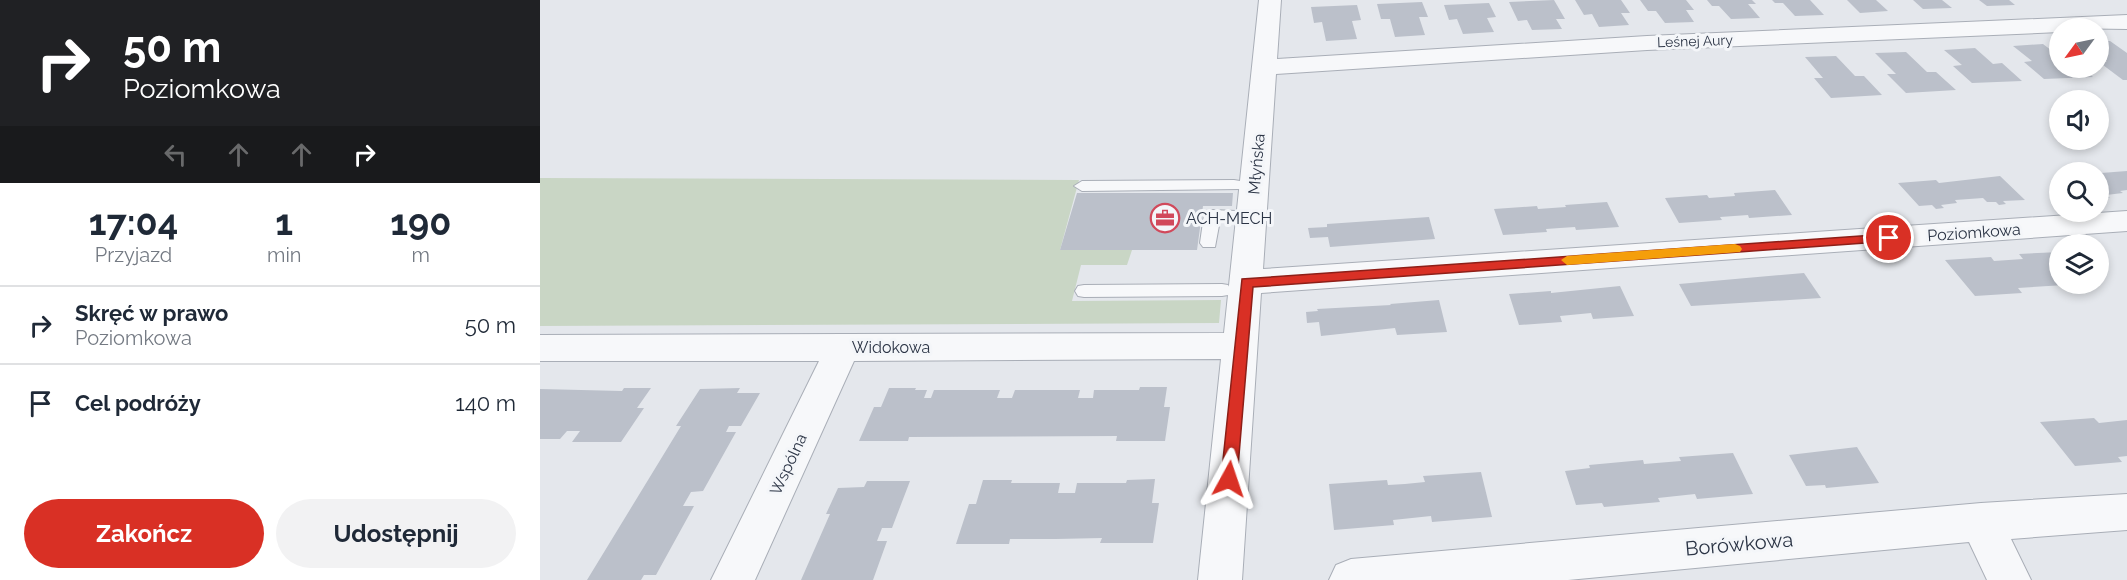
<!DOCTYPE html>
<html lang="pl">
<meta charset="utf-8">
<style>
body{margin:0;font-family:Raleway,sans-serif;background:#f2f2f3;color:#1f2937;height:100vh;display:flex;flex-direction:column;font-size:22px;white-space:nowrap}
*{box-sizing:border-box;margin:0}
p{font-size:20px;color:#747a83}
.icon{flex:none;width:33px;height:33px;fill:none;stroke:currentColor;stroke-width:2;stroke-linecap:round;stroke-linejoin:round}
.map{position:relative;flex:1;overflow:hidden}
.side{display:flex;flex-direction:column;background:#fff;width:540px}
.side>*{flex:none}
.guide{background:#202124;color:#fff;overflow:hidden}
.needle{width:39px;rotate:237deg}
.tools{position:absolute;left:1509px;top:18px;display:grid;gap:12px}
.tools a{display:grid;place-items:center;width:60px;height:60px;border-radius:50%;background:#fff;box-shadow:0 3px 9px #0003;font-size:30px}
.pin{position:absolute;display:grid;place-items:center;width:51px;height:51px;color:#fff;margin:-26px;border:3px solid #fff;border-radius:50%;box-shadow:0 2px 6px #0007}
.me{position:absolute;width:66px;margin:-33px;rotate:5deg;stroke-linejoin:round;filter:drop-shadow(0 0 4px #0008)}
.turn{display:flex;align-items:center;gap:21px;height:126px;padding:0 24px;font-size:27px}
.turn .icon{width:78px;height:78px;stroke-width:2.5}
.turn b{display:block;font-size:42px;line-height:51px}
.lanes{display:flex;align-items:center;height:57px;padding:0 24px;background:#0003;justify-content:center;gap:30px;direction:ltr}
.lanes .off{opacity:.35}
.eta{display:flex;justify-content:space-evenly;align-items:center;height:102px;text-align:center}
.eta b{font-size:36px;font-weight:700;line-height:42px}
.cta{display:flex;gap:12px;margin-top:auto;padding:12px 24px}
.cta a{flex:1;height:69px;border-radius:36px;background:#d93025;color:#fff;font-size:24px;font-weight:700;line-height:69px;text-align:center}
.cta a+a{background:#f2f2f3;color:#1f2937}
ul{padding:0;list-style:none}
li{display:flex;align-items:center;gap:18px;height:78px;padding:0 24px;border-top:2px solid #e0e1e3}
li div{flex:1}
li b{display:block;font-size:22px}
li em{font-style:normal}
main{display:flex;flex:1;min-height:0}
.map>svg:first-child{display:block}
</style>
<main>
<section class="side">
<div class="guide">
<div class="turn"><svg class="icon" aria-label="right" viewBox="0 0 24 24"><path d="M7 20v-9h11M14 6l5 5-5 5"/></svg><div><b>50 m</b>Poziomkowa</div></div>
<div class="lanes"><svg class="icon off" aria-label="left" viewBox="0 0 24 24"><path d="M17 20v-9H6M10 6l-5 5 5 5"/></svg><svg class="icon off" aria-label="ahead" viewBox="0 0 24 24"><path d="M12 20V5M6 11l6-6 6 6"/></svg><svg class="icon off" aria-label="ahead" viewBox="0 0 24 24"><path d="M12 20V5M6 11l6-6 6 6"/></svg><svg class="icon" aria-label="right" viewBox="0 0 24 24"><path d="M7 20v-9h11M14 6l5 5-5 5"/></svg></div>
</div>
<div class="eta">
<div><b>17:04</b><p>Przyjazd</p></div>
<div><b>1</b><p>min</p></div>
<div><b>190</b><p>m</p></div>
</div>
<ul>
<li><svg class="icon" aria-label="right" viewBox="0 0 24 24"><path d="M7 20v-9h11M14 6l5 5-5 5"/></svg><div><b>Skręć w prawo</b><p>Poziomkowa</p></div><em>50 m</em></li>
<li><svg class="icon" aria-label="arrive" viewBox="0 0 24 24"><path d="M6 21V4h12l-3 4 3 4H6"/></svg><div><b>Cel podróży</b></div><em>140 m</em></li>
</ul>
<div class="cta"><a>Zakończ</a><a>Udostępnij</a></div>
</section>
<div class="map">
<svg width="1587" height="580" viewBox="0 0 1587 580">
<rect width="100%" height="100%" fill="#e4e7ec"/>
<polygon fill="#c9d6c5" points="0,178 539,180 520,250 592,250 587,265 541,265 532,301 681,300 679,323 0,326"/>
<g fill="#bbc0ca">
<polygon points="1014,0 1025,19 1016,19 1022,29 992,30 987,20 978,21 969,2"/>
<polygon points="1035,0 1081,0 1090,13 1081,13 1089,25 1059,27 1052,14 1044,15"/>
<polygon points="1100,0 1146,0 1154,10 1146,10 1154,22 1125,23 1116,11 1108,11"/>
<polygon points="1167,0 1212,0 1216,4 1208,4 1220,18 1191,19 1179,6 1172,6"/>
<polygon points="1232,0 1270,0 1284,15 1255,16 1243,3 1235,3"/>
<polygon points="1307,0 1336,0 1348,11 1320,13"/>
<polygon points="1373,0 1402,0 1412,8 1383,9"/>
<polygon points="1439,0 1469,0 1475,5 1447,6"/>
<polygon points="882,2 888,17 879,17 885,35 855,37 850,19 841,19 837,4"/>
<polygon points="949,3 956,17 947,18 954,32 923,34 917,19 909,20 904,5"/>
<polygon points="817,5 821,20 812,21 817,39 786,41 782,22 774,23 771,7"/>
<polygon points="1558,41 1570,41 1587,53 1587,80 1583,80 1559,62 1567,62 1558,55"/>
<polygon points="1503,44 1520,57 1520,68 1542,68 1553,77 1504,79 1484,62 1492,61 1473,46"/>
<polygon points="1435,48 1453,64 1462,63 1482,81 1432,83 1413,66 1422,65 1404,50"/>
<polygon points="1366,52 1387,72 1396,72 1416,90 1366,93 1347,74 1356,74 1335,53"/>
<polygon points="1296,56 1315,76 1324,76 1342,95 1291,98 1274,78 1283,78 1265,57"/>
<polygon points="1558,170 1561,173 1587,171 1587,190 1580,191 1583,193 1566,195 1570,198 1562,199 1558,196 1558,172 1550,172"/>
<polygon points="1460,176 1485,200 1463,201 1466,204 1459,205 1456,202 1447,202 1443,198 1415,200 1417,203 1401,205 1404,208 1396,209 1392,205 1379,206 1358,183 1396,180 1399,183"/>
<polygon points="1235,190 1252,215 1209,218 1208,215 1180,217 1182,220 1139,223 1125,198 1167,195 1169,198 1195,196 1194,193"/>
<polygon points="537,193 693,193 692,206 663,206 657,250 520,250"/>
<polygon points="1067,202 1079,227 1036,230 1035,227 1020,228 1006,229 1007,232 963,235 954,209 997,206 998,209 1026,207 1025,205"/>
<polygon points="889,217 895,239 790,247 788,237 770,238 768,228 787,227 787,224"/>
<polygon points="1520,252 1520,284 1525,285 1478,288 1482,293 1435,296 1405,260 1451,257 1454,261 1483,259 1479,254"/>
<polygon points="1264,273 1281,298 1151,306 1139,284"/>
<polygon points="1080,286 1094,316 1053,319 1051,313 1020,316 1022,322 979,325 969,294 1011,291 1011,293"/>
<polygon points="899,300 907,332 857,335 855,328 781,336 779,322 767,323 766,312 778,311 777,309 851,305 850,304"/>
<polygon points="600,387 627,387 624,407 630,407 625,441 576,441 577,436 369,437 368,441 319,441 334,407 341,407 349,388 376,388 375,390 387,390 384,398 391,398 394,390 460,390 457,398 472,398 475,390 540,390 538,398 553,398 554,390 599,390"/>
<polygon points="84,388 111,388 97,408 104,408 81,442 32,442 40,431 27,431 20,439 0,439 0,389 82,391"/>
<polygon points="200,388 197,393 220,393 201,426 189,426 186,432 196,432 163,491 151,492 143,506 154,506 116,575 104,575 101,580 47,580 141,426 136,426 160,389"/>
<polygon points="1554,418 1559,423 1587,420 1587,456 1578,457 1582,462 1535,466 1500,422"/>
<polygon points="1317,447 1339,483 1286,488 1285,485 1266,486 1249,455"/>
<polygon points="1193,453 1213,494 1157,499 1155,494 1118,498 1120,502 1064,507 1062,503 1036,505 1025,471 1050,468 1049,465 1103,460 1104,464 1141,461 1139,457"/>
<polygon points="941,472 952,517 892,522 891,516 853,520 854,525 794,530 789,484 847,480 848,485 865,484 885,482 883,476"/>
<polygon points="615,479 612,503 619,503 613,543 560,543 562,538 516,539 470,539 469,544 416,544 429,504 436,504 443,480 472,480 471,483 520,483 518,493 535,493 537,483 586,483 587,480"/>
<polygon points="327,481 370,481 352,528 342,528 337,541 347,541 333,580 261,580 290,514 286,514 298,488 324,487"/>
</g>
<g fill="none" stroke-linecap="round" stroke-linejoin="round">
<g stroke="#a9aeb7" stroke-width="2">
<g id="service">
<polygon points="694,180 700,181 702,185 700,189 542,191 534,186 542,181"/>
<polygon points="672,210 696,211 698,215 696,219 680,220 675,247 663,247 660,243 664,215 666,211"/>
<polygon points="682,284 688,285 691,290 688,295 682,296 544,297 538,296 535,291 538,286 544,285"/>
</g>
</g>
<g stroke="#a9aeb7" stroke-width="2">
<g id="minor">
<polygon points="719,0 741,0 737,59 1107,36 1587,15 1587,29 1520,28 1520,32 1107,50 736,74 723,269 1587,211 1587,231 721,293 702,580 658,580 681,359 314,361 215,580 171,580 279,361 0,361 0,335 684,333"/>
<polygon points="1587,494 1587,530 1471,539 1491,580 1447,580 1429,542 1028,580 789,580 796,565 811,559 1441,503"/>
</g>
</g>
<use href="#service" fill="#f7f8fa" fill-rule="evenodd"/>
<use href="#minor" fill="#f7f8fa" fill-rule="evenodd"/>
</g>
<polygon fill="#d93025" stroke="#8d1f18" stroke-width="1.5" points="1349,234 1353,235 1355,238 1353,241 713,287 697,479 695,484 689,486 683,484 681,479 702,279"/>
<polygon fill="#f59e0b" points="1195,244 1200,246 1202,249 1200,252 1027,265 1021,260 1027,256"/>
<defs>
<g id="office-ring" transform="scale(1.5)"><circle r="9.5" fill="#f4f6f9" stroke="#d1495b" stroke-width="1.5"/><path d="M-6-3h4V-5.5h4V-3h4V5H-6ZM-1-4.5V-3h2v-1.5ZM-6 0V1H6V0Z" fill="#d1495b"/></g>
</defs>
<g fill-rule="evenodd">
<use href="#office-ring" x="625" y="218"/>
</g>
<g text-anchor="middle" stroke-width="6" stroke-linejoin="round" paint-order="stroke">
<g font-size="14" fill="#2b3445" stroke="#f4f6f9">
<text transform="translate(1155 41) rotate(-2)" y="5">Leśnej Aury</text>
</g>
<g font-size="16" fill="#2b3445" stroke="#f4f6f9">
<text transform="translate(716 164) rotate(-85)" y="6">Młyńska</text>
<text transform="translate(1434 232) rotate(-4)" y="6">Poziomkowa</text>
<text x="351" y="353">Widokowa</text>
<text transform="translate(248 464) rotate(-65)" y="6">Wspólna</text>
</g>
<g font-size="16" fill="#2b3445" stroke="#f4f6f9" text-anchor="start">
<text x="646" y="224">ACH-MECH</text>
</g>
<g font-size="20" fill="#2b3445" stroke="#f4f6f9">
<text transform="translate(1199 544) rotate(-5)" y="7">Borówkowa</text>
</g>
</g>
</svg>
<div class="tools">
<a><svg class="needle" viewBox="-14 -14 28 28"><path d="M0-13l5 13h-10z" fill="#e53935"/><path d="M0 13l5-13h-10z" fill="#747a83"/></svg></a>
<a><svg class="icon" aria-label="sound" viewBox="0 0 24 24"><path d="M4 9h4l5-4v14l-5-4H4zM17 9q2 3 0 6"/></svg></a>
<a><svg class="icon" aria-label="search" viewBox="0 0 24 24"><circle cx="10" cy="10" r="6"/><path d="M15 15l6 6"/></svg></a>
<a><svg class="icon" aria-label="layers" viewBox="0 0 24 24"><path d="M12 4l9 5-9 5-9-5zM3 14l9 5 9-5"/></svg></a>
</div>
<div class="pin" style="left:1349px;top:238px;background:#d93025"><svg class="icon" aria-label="arrive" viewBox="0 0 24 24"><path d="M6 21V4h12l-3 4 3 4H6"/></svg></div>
<svg class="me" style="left:689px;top:479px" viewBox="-20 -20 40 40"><path d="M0-17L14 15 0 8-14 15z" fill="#d93025" stroke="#fff" stroke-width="4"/></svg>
</div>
</main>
